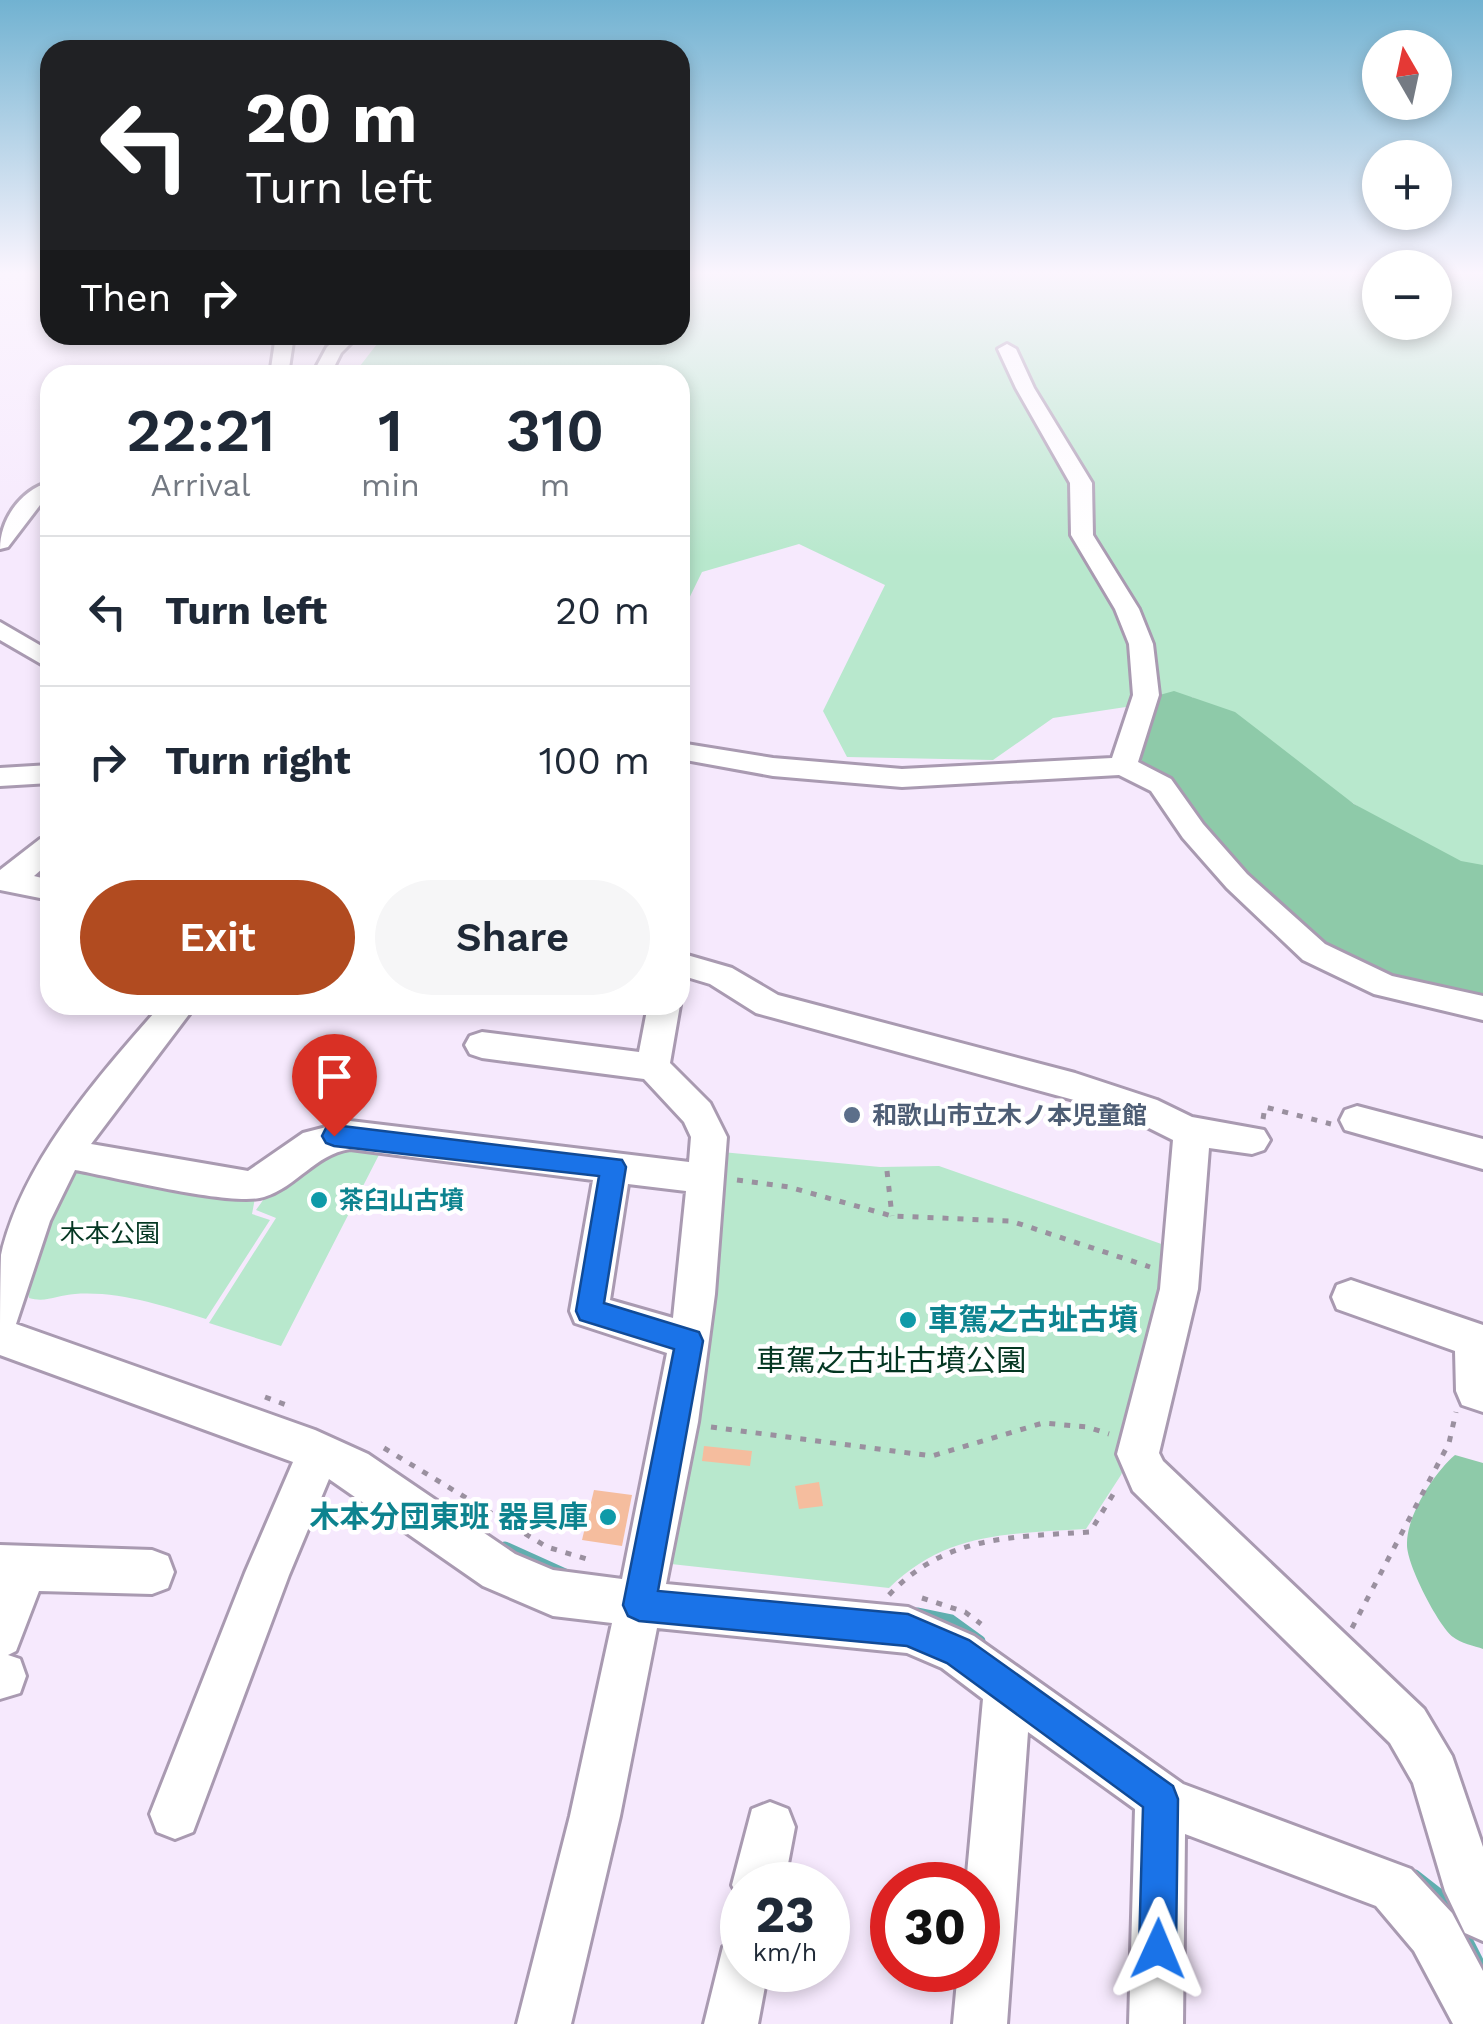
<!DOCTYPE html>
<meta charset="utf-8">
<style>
body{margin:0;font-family:"Work Sans","Noto Sans JP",sans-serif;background:#f6f6f7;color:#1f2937;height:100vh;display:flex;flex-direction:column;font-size:38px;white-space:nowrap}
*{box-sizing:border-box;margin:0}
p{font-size:32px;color:#747a83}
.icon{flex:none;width:55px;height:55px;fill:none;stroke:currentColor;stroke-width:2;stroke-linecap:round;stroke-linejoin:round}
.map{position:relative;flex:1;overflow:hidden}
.details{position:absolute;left:40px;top:365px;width:650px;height:650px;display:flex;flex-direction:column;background:#fff;border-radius:30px;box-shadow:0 5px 15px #0003}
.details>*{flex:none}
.guide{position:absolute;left:40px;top:40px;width:650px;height:305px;border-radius:30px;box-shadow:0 5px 15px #0003;background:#202124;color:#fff;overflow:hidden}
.needle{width:65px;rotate:351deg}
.controls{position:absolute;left:1362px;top:30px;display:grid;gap:20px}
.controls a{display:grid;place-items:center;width:90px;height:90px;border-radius:50%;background:#fff;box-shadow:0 5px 15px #0003;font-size:50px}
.speed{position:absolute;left:720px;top:1862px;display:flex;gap:20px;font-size:50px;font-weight:700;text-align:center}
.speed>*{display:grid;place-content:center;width:130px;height:130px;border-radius:50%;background:#fff;box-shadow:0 5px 15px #0003;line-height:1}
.speed small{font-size:25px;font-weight:400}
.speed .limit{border:15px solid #d22;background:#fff;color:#111}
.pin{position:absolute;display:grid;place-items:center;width:85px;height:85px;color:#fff;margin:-102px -42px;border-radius:50% 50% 50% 0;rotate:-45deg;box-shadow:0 0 10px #0007}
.pin .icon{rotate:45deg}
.me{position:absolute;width:110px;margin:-55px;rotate:1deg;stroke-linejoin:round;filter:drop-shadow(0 0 8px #0008)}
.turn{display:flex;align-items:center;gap:35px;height:210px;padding:0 40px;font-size:45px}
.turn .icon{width:130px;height:130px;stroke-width:2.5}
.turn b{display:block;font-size:70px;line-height:85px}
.then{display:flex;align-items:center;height:95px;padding:0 40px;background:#0003;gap:20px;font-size:38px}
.eta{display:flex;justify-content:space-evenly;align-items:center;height:170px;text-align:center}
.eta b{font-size:60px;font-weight:600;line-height:70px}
.button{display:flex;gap:20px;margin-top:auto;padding:20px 40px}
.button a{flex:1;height:115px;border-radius:60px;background:#b14b20;color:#fff;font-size:40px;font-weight:600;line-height:115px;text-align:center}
.button a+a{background:#f6f6f7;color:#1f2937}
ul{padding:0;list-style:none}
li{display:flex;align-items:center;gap:30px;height:150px;padding:0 40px;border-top:2px solid #e0e1e3}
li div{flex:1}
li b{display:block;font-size:38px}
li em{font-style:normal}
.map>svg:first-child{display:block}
</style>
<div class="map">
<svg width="1483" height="2024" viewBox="0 0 1483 2024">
<rect width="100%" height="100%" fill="#f6e9fd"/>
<g fill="#b8e8cd">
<polygon points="680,273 1380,273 1380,322 1435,322 1435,273 1483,273 1483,885 1477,885 1192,697 1053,718 993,760 847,757 823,711 885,585 799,544 702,572 680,617 680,375 353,375 384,335 680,335"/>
<polygon points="314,1146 383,1147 281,1346 209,1323 276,1218 256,1210 276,1182"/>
<path d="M722,1152l158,15 59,-1 231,81 -41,209 -8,19 -35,54c-76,5 -139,2 -197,59l-218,-24 -5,-17z"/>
<path d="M73,1163l182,35 -3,16 18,6 -64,99c-42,-13 -86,-28 -131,-25 -17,1 -29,9 -46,4 -11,-45 23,-97 44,-135z"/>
</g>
<g fill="#8ecaa9">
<polygon points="1174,691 1235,712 1354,804 1461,861 1483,865 1483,1003 1387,980 1316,948 1152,775 1126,739 1145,699"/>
<path d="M1455,1455l28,8v186c-8,-3 -23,-6 -30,-12 -15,-12 -46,-72 -46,-92 -1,-29 27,-72 48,-90z"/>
</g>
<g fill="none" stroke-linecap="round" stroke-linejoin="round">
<g stroke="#60aeaf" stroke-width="11">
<polyline points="505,1547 565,1574"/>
<polyline points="917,1613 951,1620 980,1641"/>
<polyline points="1415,1875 1447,1900 1483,1971"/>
</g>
</g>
<g fill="#f5bd9e">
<polygon points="704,1446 752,1451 750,1466 702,1461"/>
<polygon points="819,1482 823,1506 799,1509 795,1486"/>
<polygon points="594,1490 632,1495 622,1546 582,1540"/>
</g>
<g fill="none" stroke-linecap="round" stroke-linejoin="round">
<g stroke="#a99ab1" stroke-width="6">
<g id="minor">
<polygon points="276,335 294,335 288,375 270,375"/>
<polygon points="340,335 359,335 341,353 330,375 312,375 327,347"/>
<polygon points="1007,344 1016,349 1034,388 1092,483 1093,535 1139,609 1153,644 1159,695 1138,762 1171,779 1203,824 1247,874 1325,944 1392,976 1483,996 1483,1020 1374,994 1303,960 1227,888 1183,838 1151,791 1119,775 902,787 773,776 680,759 680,743 773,758 902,769 1112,758 1133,695 1129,644 1115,609 1071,535 1070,483 1016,388 998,349"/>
<path d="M50,482v16l-10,7 -32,42 -8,2c0,-29 20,-59 50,-67z"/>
<polygon points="0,622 50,651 50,669 0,640"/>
<polygon points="50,765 50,783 0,786 0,768"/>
<polygon points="50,836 50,862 34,876 50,880 50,900 0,890 0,870 40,839"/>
<polygon points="680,953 732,968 778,995 1075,1073 1157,1100 1192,1117 1264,1130 1270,1140 1264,1150 1252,1154 1209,1148 1198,1289 1159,1453 1163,1461 1424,1709 1452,1756 1483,1847 1483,1941 1465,1933 1445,1891 1413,1783 1390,1743 1133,1491 1117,1454 1160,1289 1173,1140 1133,1120 1074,1100 756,1013 710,984 680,975"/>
<path d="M161,1005h35l-105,139 157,27 55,-38 47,-12 339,41 2,-25 -7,-15 -40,-43 -162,-21 -12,-4 -5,-9 5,-9 12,-4 157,20 9,-47h32l-10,58 40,40 17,34 -12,157 -17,128 -32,162 242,23 66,29 209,148 228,85 41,44 31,58v53h-30l-39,-73 -38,-45 -191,-72 -2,190h-54l6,-215 -107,-77 -21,292h-54l5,-54h20v-85h-12l17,-186 -41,-31 -35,-15 -250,-25 -37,188 -49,208h-54l53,-208 42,-193 -59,-7 -70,-30 -154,-107 -40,96 -96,257 -18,7 -18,-7 -7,-18 95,-241 48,-111 -293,-107c0,-31 0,-69 1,-100 22,-95 98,-179 160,-250zM350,1149l243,31 -23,131 5,12 92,30 -45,226 -69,-9 -38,-16 -147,-100 -53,-24 -299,-106 34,-103 25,-51c39,7 158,37 189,27 34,-11 50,-42 86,-48zM628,1184l58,7 -13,127 -63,-18z"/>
<polygon points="1357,1106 1483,1139 1483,1169 1345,1130 1340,1120 1345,1110"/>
<polygon points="1351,1280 1483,1325 1483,1412 1462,1405 1456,1391 1455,1351 1337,1309 1332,1297 1337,1285"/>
<polygon points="0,1545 152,1550 168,1556 174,1572 168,1588 152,1594 39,1591 16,1651 8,1655 20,1659 26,1676 20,1693 0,1699"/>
<polygon points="770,1802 788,1809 795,1827 784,1885 742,1885 742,1904 732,1885 752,1809"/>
<polygon points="742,1939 742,1970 768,1970 758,2024 704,2024 723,1947"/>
</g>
</g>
<polyline stroke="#9a909f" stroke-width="2.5" stroke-dasharray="2.5 4" stroke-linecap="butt" points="131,335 157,339 200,335"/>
<g stroke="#9a909f" stroke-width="5" stroke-dasharray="6 9" stroke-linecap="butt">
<polyline points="1263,1119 1265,1107 1331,1124"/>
<polyline points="887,1171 892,1216"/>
<polyline points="737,1180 789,1187 892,1216 1011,1221 1150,1267"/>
<polyline points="265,1397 289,1406"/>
<polyline points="711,1427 932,1456 1043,1423 1087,1427 1109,1434"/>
<polyline points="384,1448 547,1547 590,1560"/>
<path d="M889,1595c56,-60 124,-58 201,-63l27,-44"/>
<polyline points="922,1598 965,1612 981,1624"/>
<polyline points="1352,1628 1449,1443 1456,1412"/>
</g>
<use href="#minor" fill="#fff" fill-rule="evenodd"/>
</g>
<linearGradient id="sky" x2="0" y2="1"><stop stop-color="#71b2d1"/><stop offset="0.49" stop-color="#fbf5fe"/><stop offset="1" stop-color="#fbf5fe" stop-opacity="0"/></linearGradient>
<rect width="1483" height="557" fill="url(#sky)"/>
<polygon fill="#1a73e8" stroke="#114b97" stroke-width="2.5" points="334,1125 622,1160 626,1167 604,1303 699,1332 703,1341 658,1591 908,1614 969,1640 1173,1786 1178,1799 1176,1949 1171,1962 1158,1968 1144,1962 1139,1949 1143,1807 947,1663 907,1646 639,1621 628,1616 623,1605 674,1349 580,1320 576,1311 599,1176 334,1146 326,1143 322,1136 326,1128"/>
<circle fill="#5c6f8a" stroke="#fff" stroke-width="4" cx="852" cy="1115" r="10"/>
<g fill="#0f9aa8" stroke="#fff" stroke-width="4">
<circle cx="319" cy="1200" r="10"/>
<circle cx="908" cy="1320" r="10"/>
<circle cx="608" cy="1517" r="10"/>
</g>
<g text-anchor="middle" stroke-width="9" stroke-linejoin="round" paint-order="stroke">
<g font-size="25" font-weight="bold" fill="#4e5e75" stroke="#fff" text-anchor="start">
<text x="872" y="1124">和歌山市立木ノ本児童館</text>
</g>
<g font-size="25" font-weight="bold" fill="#0d838f" stroke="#fff" text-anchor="start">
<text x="339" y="1209">茶臼山古墳</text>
</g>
<g font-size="25" fill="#043722" stroke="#fff">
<text x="110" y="1242">木本公園</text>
</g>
<g font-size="30" font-weight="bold" fill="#0d838f" stroke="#fff" text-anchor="start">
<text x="928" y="1330">車駕之古址古墳</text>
<text x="588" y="1527" text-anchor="end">木本分団東班 器具庫</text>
</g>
<g font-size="30" fill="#043722" stroke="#fff">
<text x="891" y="1371">車駕之古址古墳公園</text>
</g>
</g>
</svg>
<div class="controls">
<a><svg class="needle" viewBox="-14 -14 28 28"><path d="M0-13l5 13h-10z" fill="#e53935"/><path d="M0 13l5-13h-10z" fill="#747a83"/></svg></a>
<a>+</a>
<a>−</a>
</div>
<div class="speed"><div>23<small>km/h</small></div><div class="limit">30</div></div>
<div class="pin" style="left:334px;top:1136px;background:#d93025"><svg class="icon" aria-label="arrive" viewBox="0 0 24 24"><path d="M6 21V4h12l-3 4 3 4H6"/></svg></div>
<svg class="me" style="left:1158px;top:1949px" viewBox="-20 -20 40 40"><path d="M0-17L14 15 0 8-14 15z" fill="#1a73e8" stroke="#fff" stroke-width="4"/></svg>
<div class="guide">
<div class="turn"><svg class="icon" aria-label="left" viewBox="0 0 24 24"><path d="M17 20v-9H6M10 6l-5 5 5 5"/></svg><div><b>20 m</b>Turn left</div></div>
<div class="then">Then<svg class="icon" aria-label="right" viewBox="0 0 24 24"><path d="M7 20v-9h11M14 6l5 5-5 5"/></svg></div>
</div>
<section class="details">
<div class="eta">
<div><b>22:21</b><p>Arrival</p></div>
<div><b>1</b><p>min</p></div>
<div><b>310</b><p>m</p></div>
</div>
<ul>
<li><svg class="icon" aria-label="left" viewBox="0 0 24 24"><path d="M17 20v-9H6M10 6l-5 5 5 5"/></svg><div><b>Turn left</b></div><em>20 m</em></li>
<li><svg class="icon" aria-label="right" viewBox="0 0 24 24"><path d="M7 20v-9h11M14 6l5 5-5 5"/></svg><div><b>Turn right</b></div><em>100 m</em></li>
</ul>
<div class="button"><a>Exit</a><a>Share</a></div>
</section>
</div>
